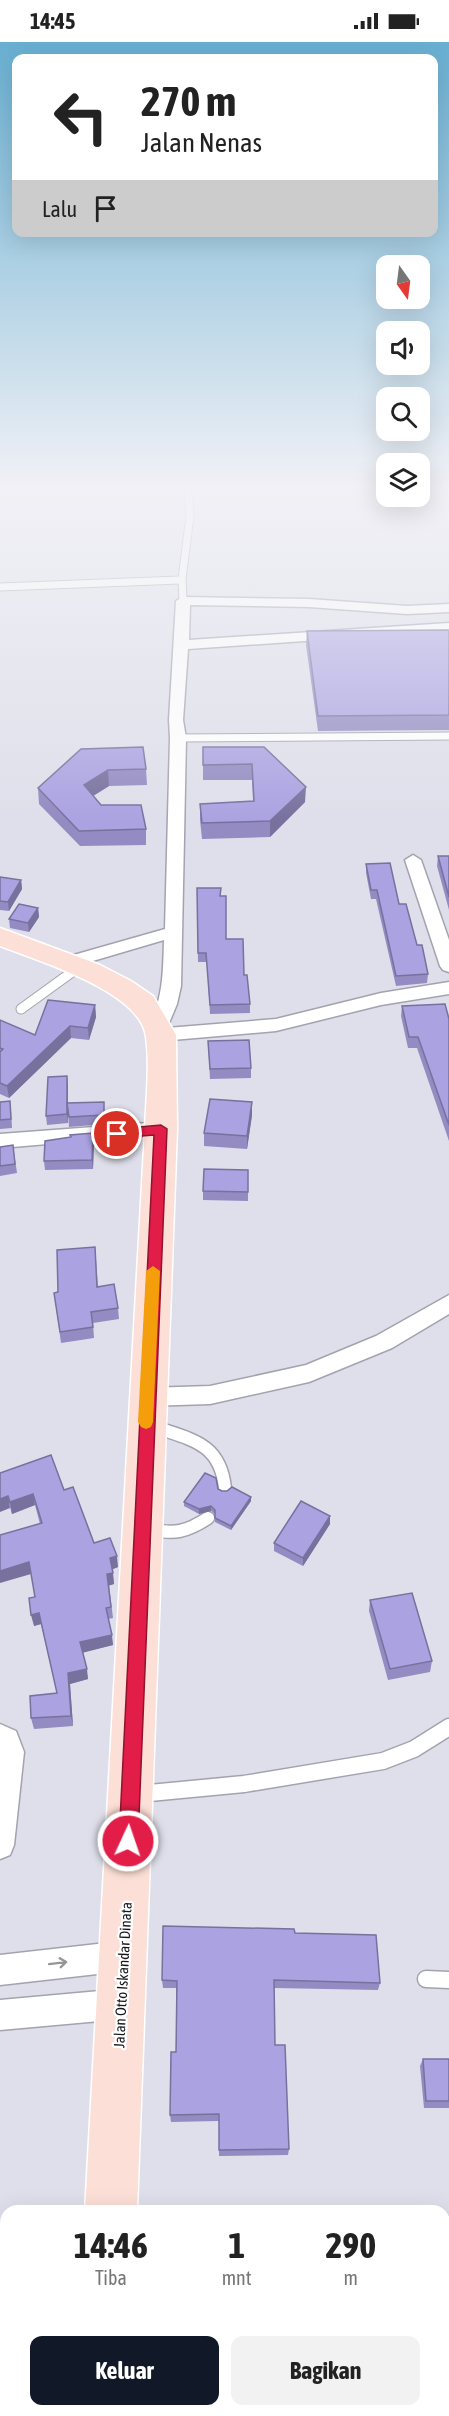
<!DOCTYPE html>
<html lang="id">
<style>
body{margin:0;font-family:"Asap Condensed",sans-serif;background:#f2f2f2;color:#222;height:100vh;display:flex;flex-direction:column;font-size:22px;white-space:nowrap}
*{box-sizing:border-box;margin:0}
p{font-size:20px;color:#767676}
.icon{flex:none;width:33px;height:33px;fill:none;stroke:currentColor;stroke-width:2;stroke-linecap:round;stroke-linejoin:round}
.map{position:relative;flex:1;overflow:hidden}
.details{position:absolute;left:0px;top:2163px;width:450px;height:212px;display:flex;flex-direction:column;background:#fff;border-radius:18px 18px 0 0;box-shadow:0 6px 24px #0002}
.details>*{flex:none}
.hud{position:absolute;left:12px;top:12px;width:426px;height:183px;border-radius:12px;box-shadow:0 6px 24px #0002;background:#fff;color:#222;overflow:hidden}
.needle{width:39px;rotate:166deg}
.controls{position:absolute;left:376px;top:213px;display:grid;gap:12px}
.controls a{display:grid;place-items:center;width:54px;height:54px;border-radius:12px;background:#fff;box-shadow:0 6px 24px #0002;font-size:30px}
.pin{position:absolute;display:grid;place-items:center;width:51px;height:51px;color:#fff;margin:-26px;border:3px solid #fff;border-radius:50%;box-shadow:0 2px 6px #0007}
.me{position:absolute;width:66px;margin:-33px;rotate:3deg;stroke-linejoin:round;filter:drop-shadow(0 0 4px #0008)}
.turn{display:flex;align-items:center;gap:21px;height:126px;padding:0 30px;font-size:27px}
.turn .icon{width:78px;height:78px;stroke-width:2.5}
.turn b{display:block;font-size:42px;line-height:51px}
.then{display:flex;align-items:center;height:57px;padding:0 30px;background:#0003;gap:12px;font-size:22px}
.eta{display:flex;justify-content:space-evenly;align-items:center;height:102px;text-align:center}
.eta b{font-size:36px;font-weight:700;line-height:42px}
.primary-button{display:flex;gap:12px;margin-top:auto;padding:12px 30px}
.primary-button a{flex:1;height:69px;border-radius:12px;background:#111827;color:#fff;font-size:24px;font-weight:700;line-height:69px;text-align:center}
.primary-button a+a{background:#f2f2f2;color:#222}
.status{display:flex;justify-content:space-between;align-items:center;height:42px;padding:0 30px;background:#fff;direction:ltr}
.status svg{height:16px;fill:currentColor}
.map>svg:first-child{display:block}
</style>
<div class="status"><b>14:45</b><svg viewBox="0 0 49 12"><path d="M0 12V9h3v3zM5 12V6h3v6zM10 12V3h3v9zM15 12V0h3v12zM26 1h20v11H26zM47 4h2v5h-2z"/></svg></div>
<div class="map">
<svg width="449" height="2374" viewBox="0 0 449 2374">
<rect width="100%" height="100%" fill="#dfdfeb"/>
<g fill="none" stroke-linecap="round" stroke-linejoin="round">
<g stroke="#a3a3af" stroke-width="9">
<g id="lane-far3">
<polyline points="0,545 180,538"/>
<polyline points="183,559 182,537 190,474 188,446"/>
<polyline points="178,696 449,694"/>
</g>
</g>
<g stroke="#a3a3af" stroke-width="11">
<polyline id="lane-far2" points="21,967 79,925"/>
</g>
<g stroke="#a3a3af" stroke-width="15">
<g id="lane-far1">
<path d="M155,1385c37,13 65,16 70,61"/>
<path d="M150,1486c23,8 38,3 58,-10"/>
</g>
</g>
<g stroke="#a3a3af" stroke-width="19">
<g id="lane">
<polyline points="139,1752 244,1742 383,1719 414,1707 449,1685"/>
<polyline points="426,1937 449,1938"/>
</g>
</g>
<g stroke="#a3a3af" stroke-width="3">
<g id="street">
<path d="M183,555l126,2 98,7 42,-2v8l-42,2 -98,-7 -119,-2 -1,35 260,-17v8l-261,18 -5,71 3,18 -5,248 -4,18 -10,24 109,-9 105,-26 68,-11v12l-68,11 -105,26 -115,10 -7,-2 -5,-11c14,-33 14,-52 15,-88l-95,28 -6,-2 -3,-4 3,-4 102,-29 5,-191 -1,-18 7,-119z"/>
<polygon points="413,813 421,818 449,898 449,930 443,928 440,924 405,818"/>
<polygon points="161,1080 168,1082 171,1087 168,1092 0,1106 0,1092"/>
<polygon points="449,1253 449,1272 392,1306 309,1340 210,1362 147,1364 139,1362 135,1355 139,1348 147,1346 210,1344 306,1323 376,1294"/>
<polygon points="0,1682 16,1689 24,1710 14,1803 10,1813 0,1817"/>
<polygon points="124,1899 135,1903 139,1914 135,1925 124,1929 0,1943 0,1913"/>
<polygon points="122,1947 133,1951 137,1962 133,1973 122,1977 0,1988 0,1958"/>
<rect x="400" y="2368" width="36" height="6"/>
</g>
</g>
<g stroke="#fff" stroke-width="3">
<g id="primary">
<path d="M0,886l100,37 31,16 22,15 23,39 1,94 -40,1082h-52l60,-1082c1,-30 5,-62 1,-92 -5,-46 -108,-76 -146,-91z"/>
<rect x="72" y="2368" width="56" height="6"/>
</g>
</g>
<use href="#lane-far3" stroke="#fff" stroke-width="7"/>
<use href="#lane-far2" stroke="#fff" stroke-width="9"/>
<use href="#lane-far1" stroke="#fff" stroke-width="12"/>
<use href="#lane" stroke="#fff" stroke-width="16"/>
<use href="#street" fill="#fff" fill-rule="evenodd"/>
<use href="#primary" fill="#fcdfd7" fill-rule="evenodd"/>
</g>
<g fill="#938bc2">
<polygon points="449,588 449,688 318,689 306,603 307,589"/>
<polygon points="203,705 264,705 305,760 270,795 202,797 200,778 200,762 253,759 252,738 203,738"/>
<polygon points="81,707 146,727 147,743 109,744 93,754 101,763 146,787 146,803 80,804 39,762 38,746"/>
<polygon points="438,814 449,814 449,868 437,824"/>
<polygon points="366,822 399,862 428,932 427,941 396,944 376,857 371,857 366,831"/>
<polygon points="0,835 21,838 22,847 9,869 0,868"/>
<polygon points="197,846 221,854 226,897 244,933 250,962 250,971 210,972 207,920 198,920"/>
<polygon points="38,866 39,875 29,890 10,886 9,877"/>
<polygon points="95,963 96,975 89,998 71,996 9,1056 0,1052 0,978 35,993"/>
<polygon points="402,964 449,977 449,1099 417,1006 408,1006 401,974"/>
<polygon points="208,999 251,1026 251,1036 210,1037"/>
<polygon points="67,1034 68,1061 105,1069 105,1082 69,1085 68,1069 68,1081 47,1083 46,1074"/>
<polygon points="0,1060 11,1068 12,1086 0,1087"/>
<polygon points="252,1073 247,1107 204,1104 204,1091"/>
<polygon points="94,1100 93,1127 45,1128 44,1119"/>
<polygon points="13,1103 17,1131 0,1134 0,1105"/>
<polygon points="248,1128 248,1159 203,1158 203,1149"/>
<polygon points="95,1205 98,1245 118,1266 119,1277 93,1281 94,1296 61,1301 54,1251 58,1250"/>
<polygon points="0,1431 64,1448 94,1501 118,1525 112,1527 114,1542 109,1543 113,1576 108,1577 113,1603 83,1610 88,1637 70,1642 73,1684 34,1687 31,1676 57,1651 41,1582 34,1584 40,1482 35,1463 12,1472"/>
<polygon points="218,1447 222,1449 251,1455 251,1459 231,1488 215,1480 215,1472 211,1469 199,1472 184,1464 184,1460"/>
<polygon points="330,1474 330,1482 303,1524 274,1509 274,1501"/>
<polygon points="370,1558 432,1619 430,1630 388,1638 369,1569"/>
<polygon points="295,1891 380,1941 378,1948 274,1946 275,2003 289,2107 288,2113 219,2114 219,2079 171,2080 170,2073 176,2010 176,1946 163,1946 162,1938"/>
<polygon points="423,2017 449,2017 449,2066 424,2066 420,2024"/>
</g>
<g fill="#78719e">
<polygon points="108,728 109,744 85,759 84,743"/>
<polygon points="306,745 305,760 270,795 270,779"/>
<polygon points="21,838 22,847 9,869 8,860"/>
<polygon points="38,866 39,875 29,890 28,881"/>
<polygon points="95,963 96,975 89,998 88,986"/>
<polygon points="70,984 71,996 9,1056 7,1044"/>
<polygon points="67,1034 68,1043 68,1081 67,1072"/>
<polygon points="252,1060 252,1073 247,1107 247,1094"/>
<polygon points="93,1091 94,1100 93,1127 92,1118"/>
<polygon points="33,1452 35,1463 12,1472 10,1460"/>
<polygon points="8,1454 10,1466 0,1470 0,1457"/>
<polygon points="251,1455 251,1459 231,1488 231,1484"/>
<polygon points="211,1464 211,1469 199,1472 199,1467"/>
<polygon points="330,1474 330,1482 303,1524 303,1516"/>
<polygon points="117,1514 118,1525 111,1528 110,1516"/>
<polygon points="29,1520 31,1532 0,1541 0,1529"/>
<polygon points="113,1531 114,1542 108,1544 107,1532"/>
<polygon points="39,1571 41,1582 34,1584 31,1573"/>
<polygon points="112,1593 113,1603 82,1611 80,1600"/>
<polygon points="87,1627 88,1637 70,1642 73,1684 71,1674 68,1631"/>
</g>
<g fill="#aba2e1" stroke="#78719e" stroke-width="1.5">
<polygon points="449,588 449,673 318,674 307,589"/>
<polygon points="143,705 146,727 108,728 84,743 101,763 141,763 146,787 79,789 38,746 81,707"/>
<polygon points="203,705 264,705 306,745 270,779 202,781 200,762 254,759 252,722 203,723"/>
<polygon points="438,814 449,814 449,855"/>
<polygon points="390,821 399,862 406,862 417,903 422,903 428,932 396,934 377,848 371,848 366,822"/>
<polygon points="0,835 21,838 8,860 0,859"/>
<polygon points="197,846 221,846 220,854 226,854 226,897 243,897 244,933 247,933 250,962 210,963 206,911 198,911"/>
<polygon points="19,862 38,866 28,881 9,877"/>
<polygon points="48,958 95,963 88,986 70,984 7,1044 0,1041 0,1010 3,1007 0,1006 0,978 35,993"/>
<polygon points="445,962 449,977 449,1083 418,995 409,995 402,964"/>
<polygon points="249,998 251,1026 210,1027 208,999"/>
<polygon points="67,1034 67,1072 46,1074 48,1035"/>
<polygon points="210,1057 252,1060 247,1094 204,1091"/>
<polygon points="10,1059 11,1077 0,1078 0,1060"/>
<polygon points="104,1060 104,1073 69,1075 67,1061"/>
<polygon points="93,1091 92,1118 44,1119 45,1099 71,1095 70,1093"/>
<polygon points="13,1103 15,1122 0,1124 0,1105"/>
<polygon points="204,1127 248,1128 248,1150 203,1149"/>
<polygon points="95,1205 97,1245 114,1242 118,1266 91,1270 93,1285 60,1290 54,1251 58,1250 57,1208"/>
<polygon points="51,1413 64,1448 73,1445 94,1501 110,1496 117,1514 110,1516 113,1531 107,1532 111,1565 106,1566 112,1593 80,1600 87,1627 68,1631 71,1674 31,1676 30,1654 57,1651 39,1571 31,1573 29,1556 35,1555 29,1520 0,1529 0,1493 42,1481 33,1452 10,1460 8,1454 0,1457 0,1431"/>
<polygon points="205,1431 216,1436 218,1447 222,1449 227,1449 232,1445 251,1455 231,1484 215,1476 215,1468 211,1464 199,1467 184,1460"/>
<polygon points="301,1459 330,1474 303,1516 274,1501"/>
<polygon points="412,1551 432,1619 390,1627 370,1558"/>
<polygon points="163,1884 294,1887 295,1891 376,1893 380,1941 274,1938 275,2003 285,2003 289,2107 219,2108 219,2072 170,2073 171,2010 176,2010 177,1939 162,1938"/>
<polygon points="423,2017 449,2017 449,2059 426,2059"/>
</g>
<defs><path id="oneway-shaft" d="M-6 0H5M1.5-3L5.5 0L1.5 3" fill="none" stroke-width="1.6" stroke-linecap="round" stroke-linejoin="round" transform="scale(1.5)"/></defs>
<use stroke="#969698" href="#oneway-shaft" transform="translate(58 1921) rotate(-7)"/>
<linearGradient id="sky" x2="0" y2="1"><stop stop-color="#68afd2"/><stop offset="0.57" stop-color="#f1f1f6"/><stop offset="1" stop-color="#f1f1f6" stop-opacity="0"/></linearGradient>
<rect width="449" height="779" fill="url(#sky)"/>
<polygon fill="#e11d48" stroke="#92132f" stroke-width="1.5" points="161,1083 167,1087 138,1799 135,1805 128,1808 122,1805 119,1799 154,1093 117,1096 111,1092 117,1087"/>
<polygon fill="#f59e0b" points="153,1224 160,1229 153,1380 151,1385 146,1387 141,1385 138,1380 146,1229"/>
<g text-anchor="middle" stroke-width="4.5" stroke-linejoin="round" paint-order="stroke">
<g font-size="15" fill="#15161a" stroke="#fff">
<text transform="translate(123 1933) rotate(-87)" y="5">Jalan Otto Iskandar Dinata</text>
</g>
</g>
</svg>
<div class="controls">
<a><svg class="needle" viewBox="-14 -14 28 28"><path d="M0-13l5 13h-10z" fill="#e53935"/><path d="M0 13l5-13h-10z" fill="#767676"/></svg></a>
<a><svg class="icon" aria-label="sound" viewBox="0 0 24 24"><path d="M4 9h4l5-4v14l-5-4H4zM17 9q2 3 0 6"/></svg></a>
<a><svg class="icon" aria-label="search" viewBox="0 0 24 24"><circle cx="10" cy="10" r="6"/><path d="M15 15l6 6"/></svg></a>
<a><svg class="icon" aria-label="layers" viewBox="0 0 24 24"><path d="M12 4l9 5-9 5-9-5zM3 14l9 5 9-5"/></svg></a>
</div>
<div class="pin" style="left:117px;top:1092px;background:#d93025"><svg class="icon" aria-label="arrive" viewBox="0 0 24 24"><path d="M6 21V4h12l-3 4 3 4H6"/></svg></div>
<svg class="me" style="left:128px;top:1799px" viewBox="-20 -20 40 40"><circle r="17" fill="#e11d48" stroke="#fff" stroke-width="3"/><path d="M0-11L8 9 0 5-8 9z" fill="#fff"/></svg>
<div class="hud">
<div class="turn"><svg class="icon" aria-label="left" viewBox="0 0 24 24"><path d="M17 20v-9H6M10 6l-5 5 5 5"/></svg><div><b>270 m</b>Jalan Nenas</div></div>
<div class="then">Lalu<svg class="icon" aria-label="arrive" viewBox="0 0 24 24"><path d="M6 21V4h12l-3 4 3 4H6"/></svg></div>
</div>
<section class="details">
<div class="eta">
<div><b>14:46</b><p>Tiba</p></div>
<div><b>1</b><p>mnt</p></div>
<div><b>290</b><p>m</p></div>
</div>
<div class="primary-button"><a>Keluar</a><a>Bagikan</a></div>
</section>
</div>
